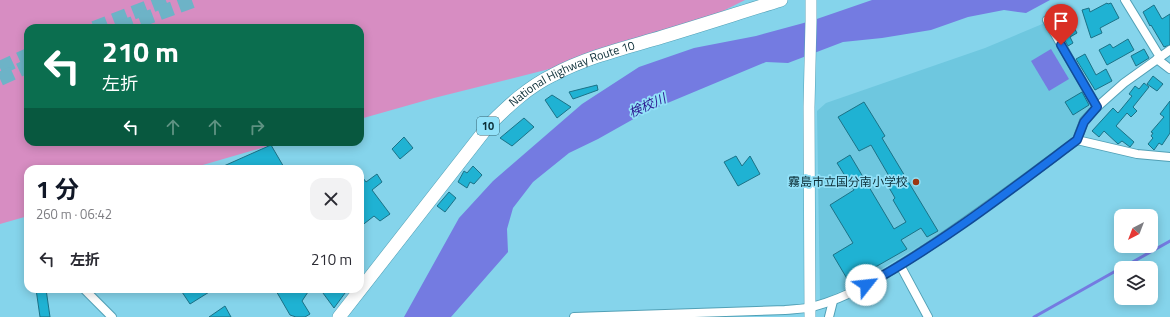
<!DOCTYPE html>
<html lang="ja">
<meta charset="utf-8">
<style>
body{margin:0;font-family:"Titillium Web","Noto Sans JP",sans-serif;background:#f2f2f3;color:#2b2b33;height:100vh;display:flex;flex-direction:column;font-size:15px;white-space:nowrap}
*{box-sizing:border-box;margin:0}
p{font-size:13px;color:#7c7c81}
.icon{flex:none;width:22px;height:22px;fill:none;stroke:currentColor;stroke-width:2;stroke-linecap:round;stroke-linejoin:round}
.map{position:relative;flex:1;overflow:hidden}
.details{position:absolute;left:24px;top:165px;width:340px;height:128px;display:flex;flex-direction:column;background:#fff;border-radius:12px;box-shadow:0 2px 10px #0003}
.details>*{flex:none}
.hud{position:absolute;left:24px;top:24px;width:340px;height:122px;border-radius:12px;box-shadow:0 2px 10px #0003;background:#0b6e4f;color:#fff;overflow:hidden}
.needle{width:26px;rotate:222deg}
.fabs{position:absolute;left:1114px;top:209px;display:grid;gap:8px}
.fabs a{display:grid;place-items:center;width:44px;height:44px;border-radius:8px;background:#fff;box-shadow:0 2px 10px #0003;font-size:20px}
.pin{position:absolute;display:grid;place-items:center;width:34px;height:34px;color:#fff;margin:-41px -17px;border-radius:50% 50% 50% 0;rotate:-45deg;box-shadow:0 0 4px #0007}
.pin .icon{rotate:45deg}
.me{position:absolute;width:44px;margin:-22px;rotate:61deg;stroke-linejoin:round;filter:drop-shadow(0 0 3px #0008)}
.turn{display:flex;align-items:center;gap:14px;height:84px;padding:0 12px;font-size:18px}
.turn .icon{width:52px;height:52px;stroke-width:2.5}
.turn b{display:block;font-size:28px;line-height:34px}
.lanes{display:flex;align-items:center;height:38px;padding:0 12px;background:#0003;justify-content:center;gap:20px;direction:ltr}
.lanes .off{opacity:.35}
.round{display:grid;place-items:center;flex:none;width:42px;height:42px;border-radius:12px;background:#f2f2f3}
.head{display:flex;align-items:center;justify-content:space-between;height:68px;padding:0 12px}
h1{font-size:24px;font-weight:700;line-height:30px;color:#111827}
ul{padding:0;list-style:none}
li{display:flex;align-items:center;gap:12px;height:52px;padding:0 12px}
li div{flex:1}
li b{display:block;font-size:15px}
li em{font-style:normal}
.map>svg:first-child{display:block}
</style>
<div class="map">
<svg width="1170" height="317" viewBox="0 0 1170 317">
<rect width="100%" height="100%" fill="#85d4eb"/>
<polygon fill="#6ec7df" points="1047,22 1092,103 1079,129 1071,140 956,224 858,283 820,301 817,111 826,103 985,48"/>
<polygon fill="#d78dc2" points="0,0 745,0 683,31 589,59 434,98 360,119 360,28 28,28 28,142 282,142 189,169 28,169 28,216 0,224"/>
<g fill="#747be1">
<polygon points="872,0 1050,0 1026,13 1004,10 968,17 931,30 882,38 843,42 788,63 766,62 646,112 598,139 569,153 533,182 513,208 507,229 508,252 451,317 404,317 459,218 493,181 582,104 639,67 694,48 756,36 811,21"/>
<polygon points="1051,49 1069,79 1049,91 1031,61"/>
</g>
<g fill="none" stroke-linecap="round" stroke-linejoin="round">
<g stroke="#747be1" stroke-width="3">
<polyline points="1122,268 1170,241"/>
<polyline points="1034,317 1121,268"/>
</g>
</g>
<g fill="#1fb2d3" stroke="#1b7287">
<polygon points="1107,3 1108,4 1111,3 1119,18 1100,28 1102,33 1091,38 1082,10 1089,8 1090,12"/>
<polygon points="1154,5 1162,19 1170,14 1170,45 1164,47 1151,25 1150,26 1143,12"/>
<polygon points="1068,17 1077,33 1070,37 1073,43 1068,46 1056,24"/>
<polygon points="1128,39 1134,50 1107,65 1099,50 1110,44 1113,48"/>
<polygon points="1144,49 1149,58 1136,66 1131,56"/>
<polygon points="1085,54 1096,75 1106,69 1112,81 1095,90 1076,59"/>
<polygon points="1153,76 1163,84 1157,91 1147,84"/>
<polygon points="1144,83 1149,87 1133,107 1137,111 1131,117 1127,113 1116,126 1134,142 1130,147 1122,141 1118,144 1104,131 1099,137 1092,131 1113,108 1118,113 1132,96 1129,94 1135,86 1139,89"/>
<polygon points="597,85 598,90 573,99 569,92"/>
<polygon points="1082,92 1089,105 1073,115 1065,102"/>
<polygon points="552,95 571,107 557,118 545,100"/>
<polygon points="1170,101 1170,133 1162,145 1159,143 1154,150 1148,144 1153,138 1151,136 1153,133 1151,132 1164,117 1160,114"/>
<polygon points="864,102 885,136 882,138 938,231 927,237 921,228 901,240 907,249 849,282 833,255 853,243 830,205 854,190 837,163 850,155 894,229 906,222 893,200 895,198 884,179 889,176 871,145 859,151 838,117"/>
<polygon points="524,118 534,127 512,146 500,138"/>
<polygon points="404,137 413,148 400,159 392,149"/>
<polygon points="271,145 285,169 217,169"/>
<polygon points="736,156 742,166 750,156 760,174 738,186 724,162"/>
<polygon points="473,166 482,175 474,184 470,182 467,188 458,182 464,171 467,173"/>
<polygon points="360,174 366,182 377,174 382,182 372,190 390,214 380,221 374,216 360,227"/>
<polygon points="449,192 456,198 445,212 437,206"/>
<polygon points="36,289 46,289 50,317 40,317"/>
<polygon points="180,289 214,289 190,304"/>
<polygon points="275,289 310,289 302,301 310,314 305,317 296,317 290,315"/>
<polygon points="320,289 348,289 334,308"/>
<polygon points="225,306 231,317 209,317"/>
</g>
<g fill="none" stroke-linecap="round" stroke-linejoin="round">
<g stroke="#6db3c7" stroke-width="14" stroke-dasharray="14 7" stroke-linecap="butt">
<polyline points="94,28 166,0"/>
<polyline points="120,28 195,0"/>
<polyline points="0,68 28,55"/>
<polyline points="0,79 28,66"/>
</g>
<g stroke="#51a0b6" stroke-width="10">
<g id="minor">
<polyline points="1125,0 1160,57"/>
<polyline points="1047,20 1097,107"/>
<polyline points="1157,59 1170,69"/>
<polyline points="1077,140 1137,154 1170,157"/>
<polyline points="900,265 928,317"/>
<polyline points="84,289 112,317"/>
<path d="M574,317l211,-7c9,-1 19,-1 27,-3 42,-11 77,-35 113,-58 52,-34 102,-72 152,-109l7,-19 13,-14 27,-24 46,-33"/>
<polyline points="829,317 833,301"/>
</g>
</g>
<g stroke="#51a0b6" stroke-width="12">
<polyline id="secondary" points="810,317 809,107 811,21 811,0"/>
</g>
<g stroke="#51a0b6" stroke-width="14">
<g id="trunk">
<path id="s1" d="M339,317l150,-192c19,-19 39,-38 64,-50 34,-18 72,-27 109,-38 40,-12 80,-25 119,-37"/>
</g>
</g>
<use href="#minor" stroke="#fff" stroke-width="8"/>
<use href="#secondary" stroke="#fff" stroke-width="11"/>
<use href="#trunk" stroke="#fff" stroke-width="13"/>
</g>
<g fill="none" stroke-linecap="round" stroke-linejoin="round">
<g stroke="#114b97" stroke-width="10">
<path id="route" d="M866,285c75,-41 143,-94 211,-145l7,-18 13,-15 -36,-62"/>
</g>
<use href="#route" stroke="#1a73e8" stroke-width="7"/>
</g>
<circle fill="#9c3611" stroke="#92e1f8" stroke-width="1.5" cx="916" cy="182" r="4"/>
<g text-anchor="middle" stroke-width="3.5" stroke-linejoin="round" paint-order="stroke">
<rect fill="#92e1f8" stroke="#346472" stroke-width="1" x="477" y="117" width="22" height="18" rx="3"/>
<g font-size="11" font-weight="bold" fill="#0c2f38">
<text x="488" y="130">10</text>
</g>
<g font-size="12" fill="#0c2f38" stroke="#92e1f8">
<text dy="4" stroke="none"><textPath href="#s1" startOffset="343">National Highway Route 10</textPath></text>
</g>
<g font-size="12" fill="#0c2f38" stroke="#92e1f8" text-anchor="end">
<text x="908" y="186">霧島市立国分南小学校</text>
</g>
<g font-size="13" font-style="italic" fill="#2c1791" stroke="#92e1f8">
<text transform="translate(647 105) rotate(-24)" y="5">検校川</text>
</g>
</g>
</svg>
<div class="fabs">
<a><svg class="needle" viewBox="-14 -14 28 28"><path d="M0-13l5 13h-10z" fill="#e53935"/><path d="M0 13l5-13h-10z" fill="#7c7c81"/></svg></a>
<a><svg class="icon" aria-label="layers" viewBox="0 0 24 24"><path d="M12 4l9 5-9 5-9-5zM3 14l9 5 9-5"/></svg></a>
</div>
<div class="pin" style="left:1061px;top:45px;background:#d93025"><svg class="icon" aria-label="arrive" viewBox="0 0 24 24"><path d="M6 21V4h12l-3 4 3 4H6"/></svg></div>
<svg class="me" style="left:866px;top:285px" viewBox="-20 -20 40 40"><circle r="19" fill="#fff"/><path d="M0-13L10 11 0 6-10 11z" fill="#1a73e8"/></svg>
<div class="hud">
<div class="turn"><svg class="icon" aria-label="left" viewBox="0 0 24 24"><path d="M17 20v-9H6M10 6l-5 5 5 5"/></svg><div><b>210 m</b>左折</div></div>
<div class="lanes"><svg class="icon" aria-label="left" viewBox="0 0 24 24"><path d="M17 20v-9H6M10 6l-5 5 5 5"/></svg><svg class="icon off" aria-label="ahead" viewBox="0 0 24 24"><path d="M12 20V5M6 11l6-6 6 6"/></svg><svg class="icon off" aria-label="ahead" viewBox="0 0 24 24"><path d="M12 20V5M6 11l6-6 6 6"/></svg><svg class="icon off" aria-label="right" viewBox="0 0 24 24"><path d="M7 20v-9h11M14 6l5 5-5 5"/></svg></div>
</div>
<section class="details">
<div class="head"><div><h1>1 分</h1><p>260 m · 06:42</p></div><a class="round"><svg class="icon" aria-label="close" viewBox="0 0 24 24"><path d="M6 6l12 12M18 6L6 18"/></svg></a></div>
<ul>
<li><svg class="icon" aria-label="left" viewBox="0 0 24 24"><path d="M17 20v-9H6M10 6l-5 5 5 5"/></svg><div><b>左折</b></div><em>210 m</em></li>
</ul>
</section>
</div>
